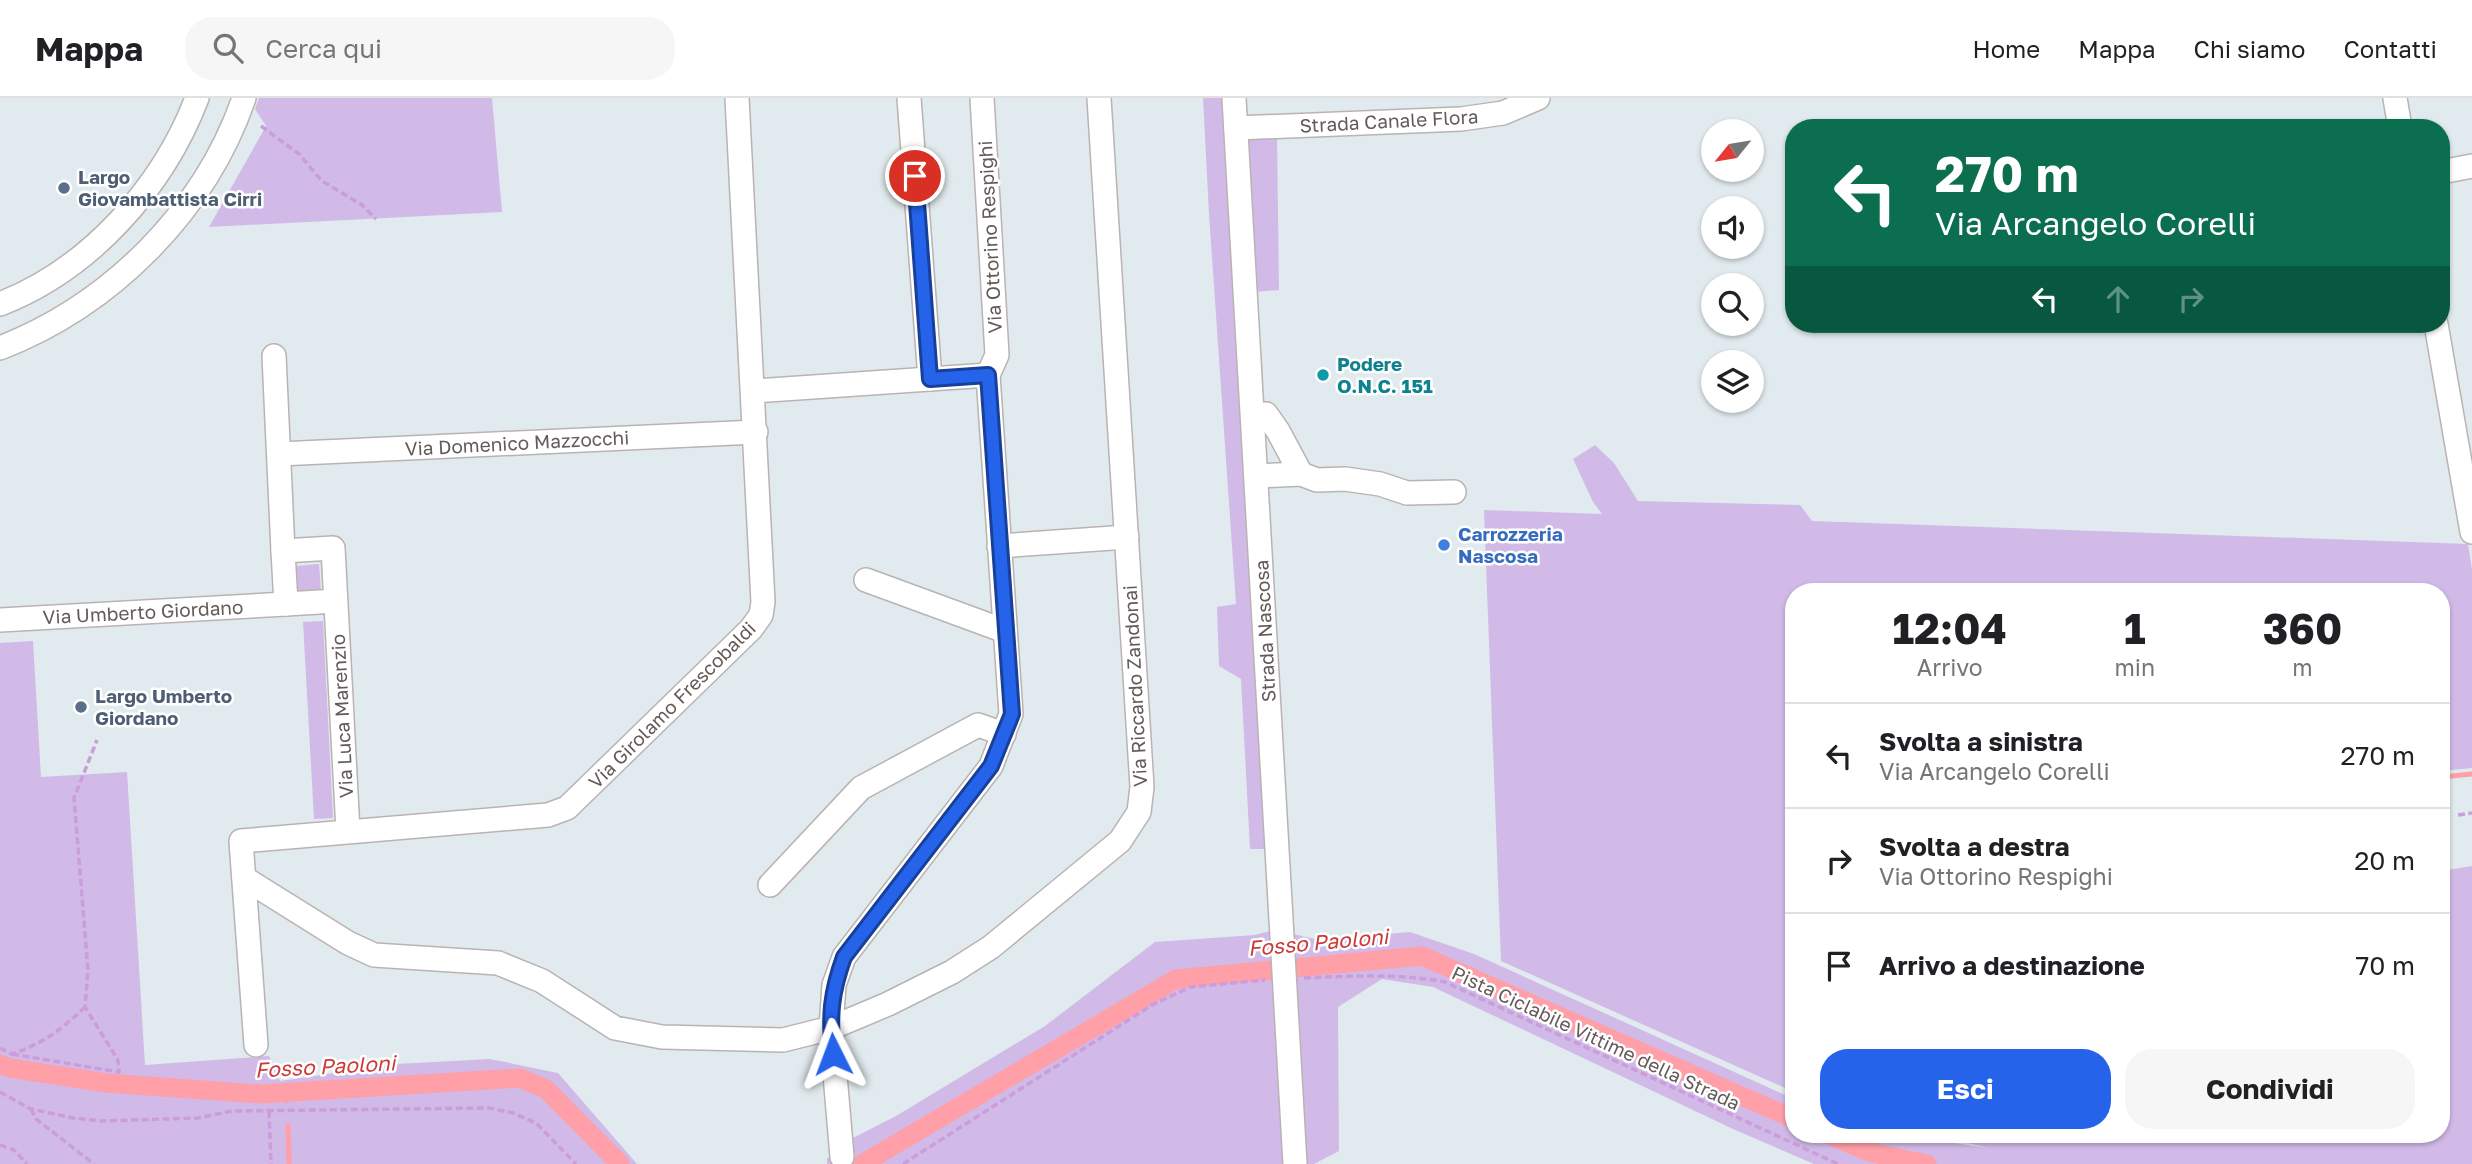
<!DOCTYPE html>
<html lang="it">
<style>
body{margin:0;font-family:"Golos Text",sans-serif;background:#f6f6f6;color:#202124;height:100vh;display:flex;flex-direction:column;font-size:26px;white-space:nowrap}
*{box-sizing:border-box;margin:0}
p{font-size:23px;color:#757577}
.icon{flex:none;width:38px;height:38px;fill:none;stroke:currentColor;stroke-width:2;stroke-linecap:round;stroke-linejoin:round}
.map{position:relative;flex:1;overflow:hidden}
.panel{position:absolute;left:1785px;top:485px;width:665px;height:560px;display:flex;flex-direction:column;background:#fff;border-radius:28px;box-shadow:0 2px 5px #0004}
.panel>*{flex:none}
.banner{position:absolute;left:1785px;top:21px;width:665px;height:214px;border-radius:28px;box-shadow:0 2px 5px #0004;background:#0b6e4f;color:#fff;overflow:hidden}
.needle{width:46px;rotate:240deg}
.tools{position:absolute;left:1701px;top:21px;display:grid;gap:14px}
.tools a{display:grid;place-items:center;width:63px;height:63px;border-radius:50%;background:#fff;box-shadow:0 2px 5px #0004;font-size:35px}
.pin{position:absolute;display:grid;place-items:center;width:60px;height:60px;color:#fff;margin:-30px;border:4px solid #fff;border-radius:50%;box-shadow:0 2px 7px #0007}
.me{position:absolute;width:77px;margin:-38px;rotate:357deg;stroke-linejoin:round;filter:drop-shadow(0 0 5px #0008)}
.turn{display:flex;align-items:center;gap:24px;height:147px;padding:0 35px;font-size:32px}
.turn .icon{width:91px;height:91px;stroke-width:2.5}
.turn b{display:block;font-size:49px;line-height:60px}
.lanes{display:flex;align-items:center;height:66px;padding:0 35px;background:#0003;justify-content:center;gap:35px;direction:ltr}
.lanes .off{opacity:.35}
.eta{display:flex;justify-content:space-evenly;align-items:center;height:119px;text-align:center}
.eta b{font-size:42px;font-weight:700;line-height:49px}
.action{display:flex;gap:14px;margin-top:auto;padding:14px 35px}
.action a{flex:1;height:80px;border-radius:28px;background:#2563eb;color:#fff;font-size:28px;font-weight:700;line-height:80px;text-align:center}
.action a+a{background:#f6f6f6;color:#202124}
ul{padding:0;list-style:none}
li{display:flex;align-items:center;gap:21px;height:105px;padding:0 35px;border-top:2px solid #e0e0e0}
li div{flex:1}
li b{display:block;font-size:26px}
li em{font-style:normal}
header{display:flex;align-items:center;gap:42px;box-sizing:border-box;height:98px;padding:0 35px;background:#fff;border-bottom:2px solid #e0e0e0}
header strong{font-size:33px}
nav{display:flex;gap:38px;margin-inline-start:auto;font-size:24px}
.search{width:490px;height:63px;background:#f6f6f6;display:flex;align-items:center;gap:18px;box-sizing:border-box;padding:0 24px;border-radius:28px;color:#757577;font-size:26px}
.map>svg:first-child{display:block}
</style>
<header>
<strong>Mappa</strong>
<div class="search"><svg class="icon" aria-label="search" viewBox="0 0 24 24"><circle cx="10" cy="10" r="6"/><path d="M15 15l6 6"/></svg>Cerca qui</div>
<nav><a>Home</a><a>Mappa</a><a>Chi siamo</a><a>Contatti</a></nav>
</header>
<div class="map">
<svg width="2472" height="1066" viewBox="0 0 2472 1066">
<rect width="100%" height="100%" fill="#e1eaee"/>
<g fill="#d1bae8">
<polygon points="259,0 492,0 502,114 209,129 266,28 255,11"/>
<polygon points="1203,0 1227,0 1228,18 1277,38 1279,192 1241,195 1273,751 1250,751 1241,581 1219,568 1217,509 1236,506 1209,116"/>
<polygon points="1595,347 1614,365 1638,403 1800,407 1812,423 2468,446 2472,472 2472,670 2441,673 2441,494 1794,494 1794,994 1501,863 1484,412 1602,416 1593,404 1573,361"/>
<polygon points="319,466 321,493 298,495 296,468"/>
<polygon points="323,523 333,720 314,721 303,524"/>
<polygon points="33,543 41,679 127,674 145,967 269,958 280,983 396,966 490,961 558,975 637,1066 0,1066 0,545"/>
<polygon points="2472,768 2472,1066 1814,1066 1733,1031 1433,889 1382,881 1338,909 1339,1053 1314,1066 827,1066 827,1060 851,1056 851,1041 896,1018 1045,928 1155,844 1255,837 1274,832 1320,842 1410,834 1474,856 1794,1001 1794,1036 1894,1036 1988,1050 1933,1036 2441,1036 2441,773"/>
</g>
<g fill="none" stroke-linecap="round" stroke-linejoin="round">
<g stroke="#ff9fa7" stroke-width="5">
<polyline points="2441,679 2472,676"/>
<polyline points="285,995 286,1003"/>
<polyline points="288,1027 289,1066"/>
</g>
<g stroke="#ff9fa7" stroke-width="19">
<polyline points="0,966 10,970 106,985 260,996 520,980 546,991 620,1066"/>
<polyline points="1827,1036 1869,1054 1927,1066"/>
<polyline points="862,1066 1176,881 1422,858 1794,1021"/>
</g>
<g stroke="#bab3b2" stroke-width="26">
<g id="minor">
<polyline points="909,0 930,281"/>
<polyline points="982,0 997,257 988,277"/>
<polyline points="1234,0 1295,1066"/>
<polyline points="2395,0 2400,30"/>
<polyline points="1236,30 1461,21 1503,15 1538,0"/>
<polyline points="2441,74 2472,68"/>
<path d="M0,206c90,-35 163,-117 197,-206"/>
<polyline points="2436,226 2472,434"/>
<path d="M0,250c111,-43 205,-137 244,-250"/>
<polyline points="274,258 283,453"/>
<polyline points="754,293 988,277 1011,616 991,668 844,859 834,887 831,930 842,1059"/>
<polyline points="1253,317 1266,316 1278,333 1301,376"/>
<polyline points="279,356 756,334"/>
<polyline points="1256,378 1301,376 1317,382 1345,381 1380,386 1407,395 1454,394"/>
<polyline points="999,448 1127,439"/>
<polyline points="866,482 1005,533"/>
<polyline points="336,503 286,506 283,453 333,450 348,733"/>
<polyline points="0,522 286,506"/>
<polyline points="244,780 348,845 374,857 498,865 542,883 615,930 662,939 783,942 831,930 888,906 952,874 991,849 1120,743 1139,714 1142,689 1099,0"/>
<polyline points="770,787 861,690 978,627 1004,636"/>
<polyline points="256,947 241,743 548,717 567,710 751,531 761,517 763,504 737,0"/>
</g>
</g>
<g stroke="#cb9ddb" stroke-width="3.5" stroke-dasharray="7 3.5" stroke-linecap="butt">
<polyline points="261,28 299,56 322,83 362,107 376,121"/>
<polyline points="2458,717 2472,715"/>
<path d="M1304,880c48,-2 93,-5 141,4l393,182"/>
<path d="M0,950l12,6c32,-11 49,-24 73,-47"/>
<polyline points="12,956 119,974 118,962 85,909 88,872 74,700 97,642"/>
<polyline points="0,994 31,1011 73,1020 101,1023 198,1020 232,1013 489,1010 513,1015 536,1025 576,1066"/>
<polyline points="31,1011 36,1021 94,1066"/>
<polyline points="269,1013 271,1066"/>
<polyline points="0,1047 14,1052 27,1066"/>
<polyline points="903,1066 1152,907 1190,889 1265,882"/>
</g>
<use href="#minor" stroke="#fff" stroke-width="23"/>
</g>
<g fill="none" stroke-linecap="round" stroke-linejoin="round">
<g stroke="#184099" stroke-width="18">
<path id="route" d="M833,956c-4,-38 -2,-61 11,-97l147,-191 21,-52 -24,-339 -58,4 -15,-203"/>
</g>
<use href="#route" stroke="#2563eb" stroke-width="12"/>
</g>
<g fill="#5c6f8a" stroke="#fff" stroke-width="2.5">
<circle cx="64" cy="90" r="7"/>
<circle cx="81" cy="609" r="7"/>
</g>
<circle fill="#0f9aa8" stroke="#fff" stroke-width="2.5" cx="1323" cy="277" r="7"/>
<circle fill="#3f7fe0" stroke="#fff" stroke-width="2.5" cx="1444" cy="447" r="7"/>
<g text-anchor="middle" stroke-width="5" stroke-linejoin="round" paint-order="stroke">
<g font-size="19" fill="#635a59" stroke="#fff">
<text transform="translate(1389 23) rotate(-3)" y="7">Strada Canale Flora</text>
<text transform="translate(990 139) rotate(-93)" y="7">Via Ottorino Respighi</text>
<text transform="translate(517 345) rotate(-3)" y="7">Via Domenico Mazzocchi</text>
<text transform="translate(143 514) rotate(-3)" y="7">Via Umberto Giordano</text>
<text transform="translate(1265 533) rotate(-93)" y="7">Strada Nascosa</text>
<text transform="translate(1135 588) rotate(-93)" y="7">Via Riccardo Zandonai</text>
<text transform="translate(672 607) rotate(-45)" y="7">Via Girolamo Frescobaldi</text>
<text transform="translate(342 618) rotate(-93)" y="7">Via Luca Marenzio</text>
<text transform="translate(1596 940) rotate(25)" y="7">Pista Ciclabile Vittime della Strada</text>
</g>
<g font-size="19" font-weight="bold" fill="#4e5e75" stroke="#fff" text-anchor="start">
<text x="78" y="86">Largo<tspan x="78" dy="22">Giovambattista Cirri</tspan></text>
<text x="95" y="605">Largo Umberto<tspan x="95" dy="22">Giordano</tspan></text>
</g>
<g font-size="19" font-weight="bold" fill="#0d838f" stroke="#fff" text-anchor="start">
<text x="1337" y="273">Podere<tspan x="1337" dy="22">O.N.C. 151</tspan></text>
</g>
<g font-size="19" font-weight="bold" fill="#366cbe" stroke="#fff" text-anchor="start">
<text x="1458" y="443">Carrozzeria<tspan x="1458" dy="22">Nascosa</tspan></text>
</g>
<g font-size="21" font-style="italic" fill="#cc3938" stroke="#fff">
<text transform="translate(1318 845) rotate(-5)" y="7">Fosso Paoloni</text>
<text transform="translate(325 969) rotate(-3)" y="7">Fosso Paoloni</text>
</g>
</g>
</svg>
<div class="tools">
<a><svg class="needle" viewBox="-14 -14 28 28"><path d="M0-13l5 13h-10z" fill="#e53935"/><path d="M0 13l5-13h-10z" fill="#757577"/></svg></a>
<a><svg class="icon" aria-label="sound" viewBox="0 0 24 24"><path d="M4 9h4l5-4v14l-5-4H4zM17 9q2 3 0 6"/></svg></a>
<a><svg class="icon" aria-label="search" viewBox="0 0 24 24"><circle cx="10" cy="10" r="6"/><path d="M15 15l6 6"/></svg></a>
<a><svg class="icon" aria-label="layers" viewBox="0 0 24 24"><path d="M12 4l9 5-9 5-9-5zM3 14l9 5 9-5"/></svg></a>
</div>
<div class="pin" style="left:915px;top:78px;background:#d93025"><svg class="icon" aria-label="arrive" viewBox="0 0 24 24"><path d="M6 21V4h12l-3 4 3 4H6"/></svg></div>
<svg class="me" style="left:833px;top:956px" viewBox="-20 -20 40 40"><path d="M0-17L14 15 0 8-14 15z" fill="#2563eb" stroke="#fff" stroke-width="4"/></svg>
<div class="banner">
<div class="turn"><svg class="icon" aria-label="left" viewBox="0 0 24 24"><path d="M17 20v-9H6M10 6l-5 5 5 5"/></svg><div><b>270 m</b>Via Arcangelo Corelli</div></div>
<div class="lanes"><svg class="icon" aria-label="left" viewBox="0 0 24 24"><path d="M17 20v-9H6M10 6l-5 5 5 5"/></svg><svg class="icon off" aria-label="ahead" viewBox="0 0 24 24"><path d="M12 20V5M6 11l6-6 6 6"/></svg><svg class="icon off" aria-label="right" viewBox="0 0 24 24"><path d="M7 20v-9h11M14 6l5 5-5 5"/></svg></div>
</div>
<section class="panel">
<div class="eta">
<div><b>12:04</b><p>Arrivo</p></div>
<div><b>1</b><p>min</p></div>
<div><b>360</b><p>m</p></div>
</div>
<ul>
<li><svg class="icon" aria-label="left" viewBox="0 0 24 24"><path d="M17 20v-9H6M10 6l-5 5 5 5"/></svg><div><b>Svolta a sinistra</b><p>Via Arcangelo Corelli</p></div><em>270 m</em></li>
<li><svg class="icon" aria-label="right" viewBox="0 0 24 24"><path d="M7 20v-9h11M14 6l5 5-5 5"/></svg><div><b>Svolta a destra</b><p>Via Ottorino Respighi</p></div><em>20 m</em></li>
<li><svg class="icon" aria-label="arrive" viewBox="0 0 24 24"><path d="M6 21V4h12l-3 4 3 4H6"/></svg><div><b>Arrivo a destinazione</b></div><em>70 m</em></li>
</ul>
<div class="action"><a>Esci</a><a>Condividi</a></div>
</section>
</div>
